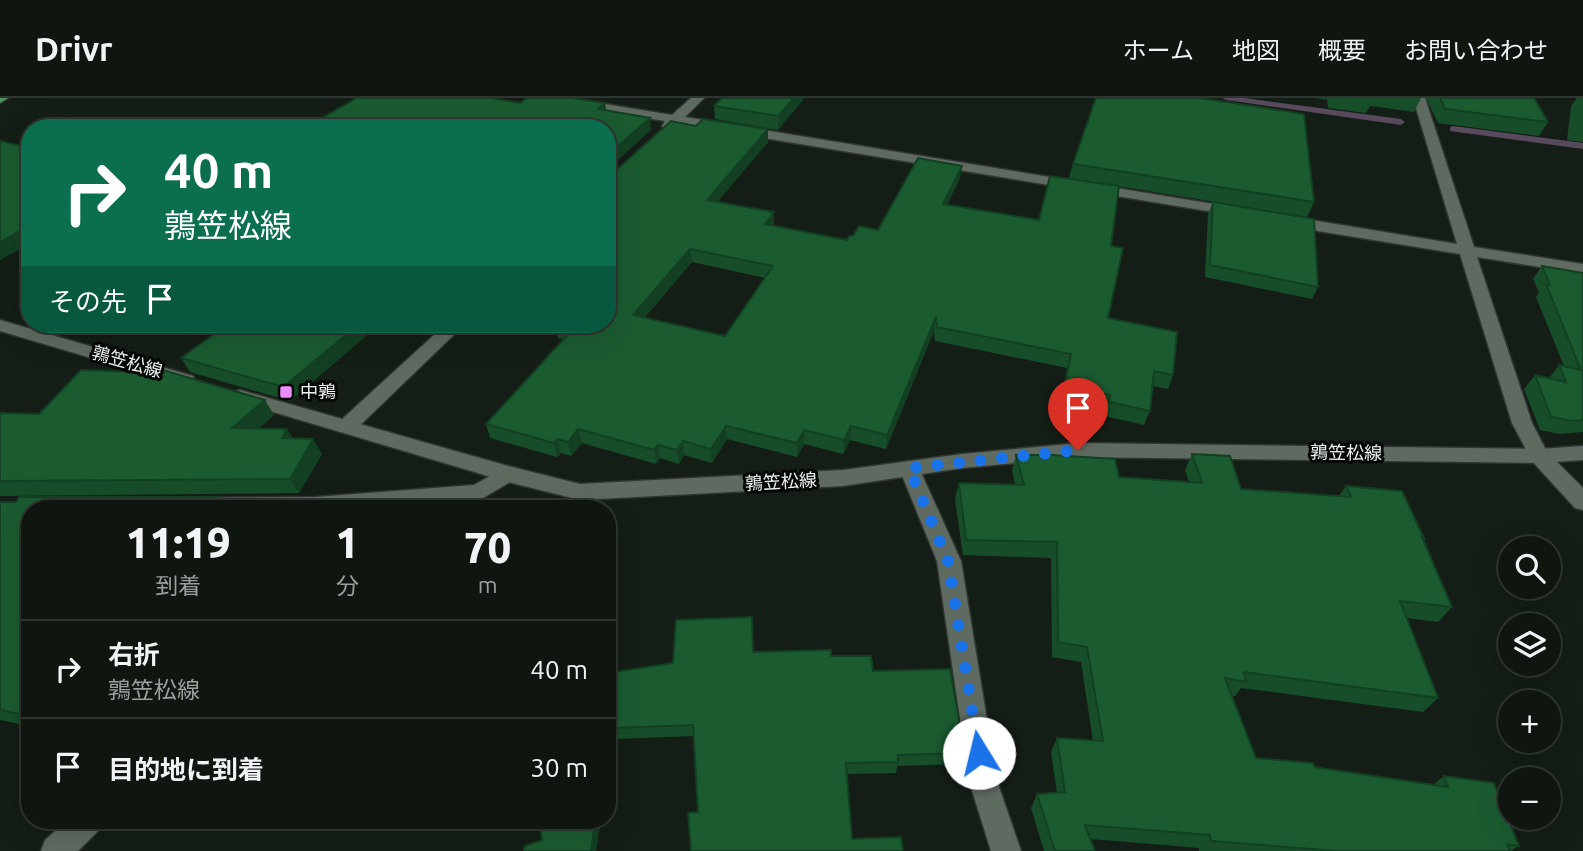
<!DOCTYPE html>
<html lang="ja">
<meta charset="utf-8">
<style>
body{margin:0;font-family:Ubuntu,"Noto Sans JP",sans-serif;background:#181f19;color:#f1f3f6;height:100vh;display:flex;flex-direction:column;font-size:26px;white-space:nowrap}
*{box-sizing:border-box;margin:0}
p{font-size:23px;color:#9b9f9f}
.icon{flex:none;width:38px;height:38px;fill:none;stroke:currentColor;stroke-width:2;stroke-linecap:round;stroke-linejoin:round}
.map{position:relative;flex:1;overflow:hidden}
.panel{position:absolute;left:21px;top:402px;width:595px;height:329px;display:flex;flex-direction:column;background:#0f1610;border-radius:28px;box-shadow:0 7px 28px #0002,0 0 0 2px #2f3530}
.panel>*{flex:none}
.guide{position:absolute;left:21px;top:21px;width:595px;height:214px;border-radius:28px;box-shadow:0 7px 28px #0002,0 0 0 2px #2f3530;background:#0b6e4f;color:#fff;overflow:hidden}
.fabs{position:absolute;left:1498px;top:438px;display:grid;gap:14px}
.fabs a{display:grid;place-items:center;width:63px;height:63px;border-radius:50%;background:#0f1610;box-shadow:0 7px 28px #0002,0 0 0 2px #2f3530;font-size:35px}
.pin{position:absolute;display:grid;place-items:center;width:60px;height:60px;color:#fff;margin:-72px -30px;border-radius:50% 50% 50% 0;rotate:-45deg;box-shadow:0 0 7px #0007}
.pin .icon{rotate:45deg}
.me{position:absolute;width:77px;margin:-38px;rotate:351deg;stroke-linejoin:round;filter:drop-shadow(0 0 5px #0008)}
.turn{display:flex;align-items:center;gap:24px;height:147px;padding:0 28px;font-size:32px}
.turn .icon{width:91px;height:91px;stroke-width:2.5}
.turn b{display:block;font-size:49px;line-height:60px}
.then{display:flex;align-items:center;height:66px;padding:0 28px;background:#0003;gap:14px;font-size:26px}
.eta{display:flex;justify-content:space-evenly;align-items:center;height:119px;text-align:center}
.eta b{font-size:42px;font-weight:800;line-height:49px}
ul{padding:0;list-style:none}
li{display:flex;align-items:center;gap:21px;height:98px;padding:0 28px;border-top:2px solid #2f3530}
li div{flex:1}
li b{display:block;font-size:26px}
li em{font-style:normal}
header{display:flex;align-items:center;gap:42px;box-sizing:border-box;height:98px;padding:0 35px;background:#0f1610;border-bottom:2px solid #2f3530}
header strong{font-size:33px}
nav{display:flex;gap:38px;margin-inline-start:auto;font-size:24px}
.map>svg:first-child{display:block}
</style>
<header>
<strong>Drivr</strong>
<nav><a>ホーム</a><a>地図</a><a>概要</a><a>お問い合わせ</a></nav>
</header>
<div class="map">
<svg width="1583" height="753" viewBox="0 0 1583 753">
<rect width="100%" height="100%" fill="#141d16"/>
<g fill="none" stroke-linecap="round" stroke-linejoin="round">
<g fill="#59495c" fill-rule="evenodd">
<polygon points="1222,0 1244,0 1401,21 1405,24 1401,27 1226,2"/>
<polygon points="1453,28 1583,45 1583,51 1450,33 1450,29"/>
</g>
<g stroke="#313632" stroke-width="3">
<g id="street">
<polygon points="540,0 568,0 672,17 691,0 704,0 685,19 1238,110 1245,114 1238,118 678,26 668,32 662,28 665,23 546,4"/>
<polygon points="1413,0 1425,0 1474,149 1583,166 1583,176 1477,159 1532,325 1547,354 1583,390 1583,412 1575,410 1532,363 1512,325 1460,156 1287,128 1279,123 1287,118 1457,146"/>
<polygon points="446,226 465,226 353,334 339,334 336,329 339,324"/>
<polygon points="909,363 916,365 919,370 961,463 997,683 1021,753 991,753 969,683 937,463 899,370 902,365"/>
<polygon points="508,368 515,371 518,376 515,381 478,403 366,411 185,411 183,408 186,402 194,400 315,399 474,387"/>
<polygon points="67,723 103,723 98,733 78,753 41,753 45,742"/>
</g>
</g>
<g stroke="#313632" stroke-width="3">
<g id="secondary">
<polygon points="0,222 193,278 195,282 193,286 186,288 0,233"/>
<polygon points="240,292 508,368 580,386 843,372 962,356 1078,345 1539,351 1583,348 1583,362 1539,365 1078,359 962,370 843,388 580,402 508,384 233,302 230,298 233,294"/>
</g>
</g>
<g stroke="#313632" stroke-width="3">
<polygon id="primary" points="0,0 8,0 0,5"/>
</g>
<use href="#street" fill="#5f6a61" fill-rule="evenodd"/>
<use href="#secondary" fill="#5f6a61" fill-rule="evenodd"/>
<use href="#primary" fill="#4b9863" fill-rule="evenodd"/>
</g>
<g fill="#174e29" fill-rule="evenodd">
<polygon points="1316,0 1421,0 1414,14 1370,8 1366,15 1328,10 1327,2"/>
<polygon points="1426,0 1534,0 1548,24 1539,38 1438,25"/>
<polygon points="1577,0 1583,0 1583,44 1567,42 1571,8"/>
<polygon points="803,2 778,32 715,21 714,8"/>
<path d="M696,28l72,3v13l-51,60 57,10 -1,14 74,14 6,-4 25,-6 84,-64 -2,12 -13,27 164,41 -3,72 65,57 -5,14 -15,-3 -3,25 -6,14 -40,-9 1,-7 -44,-10 6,-31 -132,-27 -1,-10 -48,118 -36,-9 -7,14 -39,-10 -7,13 -70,-18 -15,24 -28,-8 -5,9 -19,-6 -4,6 -74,-21 -11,13 -10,-3 -4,4 -67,-19 -4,-14 77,-85 -5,-1 -3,-10 -16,-4h68l5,-150zM692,164l73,16 -40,58 -81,-18z"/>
<polygon points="1073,66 1314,104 1307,119 1069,80"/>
<polygon points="1213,104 1318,189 1312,201 1205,179 1208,116"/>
<polygon points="1542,168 1583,175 1583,334 1560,336 1540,332 1524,291 1535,277 1549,280 1559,267 1564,268 1536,199 1539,195 1533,181"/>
<polygon points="380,226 290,303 190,274 181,260"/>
<polygon points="0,315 274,317 258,331 287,331 293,341 322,356 299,395 0,398"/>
<polygon points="1192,356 1241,391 1339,398 1346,388 1424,440 1423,442 1452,509 1438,524 1407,520 1438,600 1423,614 1241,590 1235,598 1231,598 1256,660 1433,687 1444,678 1519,748 1511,753 1199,753 1199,750 1091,741 1095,753 1044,753 1031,710 1037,696 1057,695 1051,654 1057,640 1093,643 1081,564 1052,559 1051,460 963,457 955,401 959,385 1015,386 1012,373 1016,357 1119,379 1189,384 1185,372"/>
<polygon points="0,404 30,411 30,628 0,622"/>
<polygon points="753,554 831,558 873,573 965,655 962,666 897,668 896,675 847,676 852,741 903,753 698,714 694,638 616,641 617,672 608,674 607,679 607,575"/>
<polygon points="293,723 344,723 342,729 298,727"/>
</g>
<g fill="#134022">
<polygon points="794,0 803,0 803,2 778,32 778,18"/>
<polygon points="605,5 607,17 598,11"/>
<polygon points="650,20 651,32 607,72 607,58"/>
<polygon points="768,31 768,44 708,115 707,102"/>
<polygon points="962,68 960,80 941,119 943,106"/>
<polygon points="774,114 774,127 765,139 765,126"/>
<polygon points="30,128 30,146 0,162 0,144"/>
<polygon points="690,151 692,164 635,231 633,217"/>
<polygon points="936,219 934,233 886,351 887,337"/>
<polygon points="359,226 380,226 290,303 283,289"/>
<polygon points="265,302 274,317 241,345 232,330"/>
<polygon points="726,328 727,341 712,365 711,351"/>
<polygon points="851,328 850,342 843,356 844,342"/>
<polygon points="287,331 296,346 282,340"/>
<polygon points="578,331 582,345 571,358 568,344"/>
<polygon points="804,332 804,346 797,359 797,345"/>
<polygon points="313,341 322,356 299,395 290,381"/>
<polygon points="557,341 561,355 557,359 554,345"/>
<polygon points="683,343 684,357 679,366 677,352"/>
<polygon points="658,347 660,360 656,366 654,352"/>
<polygon points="217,399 226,411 206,411"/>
<polygon points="613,630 616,641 617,672 614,661"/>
<polygon points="337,723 344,723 342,729"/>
<polygon points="595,723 601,723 596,753 591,753"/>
</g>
<g fill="#1b5b30" stroke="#134022" stroke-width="2" fill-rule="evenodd">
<polygon points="357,0 491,0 520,5 527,0 572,0 605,5 598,11 650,20 607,58 607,30 304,30"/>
<polygon points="722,0 794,0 778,18 714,8"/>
<polygon points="1096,0 1200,0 1304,16 1314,104 1073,66"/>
<polygon points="1440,0 1534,0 1548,24 1445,11"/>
<path d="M703,21l65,10 -61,71 67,12 -9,12 82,16 2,-4h4l6,-10 19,4 40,-72 44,8 -19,38 96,16 11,-44 69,10 -8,60 12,2 -15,70 69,14 -4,43 -19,-4 -4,40 -41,-9 1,-7 -45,-10 6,-31 -134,-27 -1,-10 -49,118 -36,-9 -7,14 -40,-10 -7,13 -71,-17 -15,23 -28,-8 -6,9 -19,-5 -4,5 -76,-21 -10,13 -11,-3 -3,4 -68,-19 87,-95 -18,-5h52v-148l5,-2 59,-53 25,5zM690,151l83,17 -48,70 -92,-21z"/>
<polygon points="0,43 30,50 30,128 0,144"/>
<polygon points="1213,104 1314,121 1318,189 1210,167"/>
<polygon points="1542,168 1583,175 1583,322 1572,323 1551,319 1535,277 1566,284 1559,267 1581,272 1546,186 1550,187"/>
<polygon points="228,226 359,226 283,289 181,260"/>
<polygon points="81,272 159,275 163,272 265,302 232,330 287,331 282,340 313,341 290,381 0,383 0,315 39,316"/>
<polygon points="1192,356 1230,358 1241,391 1351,399 1346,388 1402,393 1424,440 1422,439 1452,509 1400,503 1438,600 1244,574 1246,584 1225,580 1256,660 1313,665 1315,669 1448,689 1444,678 1494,685 1519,748 1507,746 1510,753 1337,753 1211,743 1210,737 1085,727 1095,753 1055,753 1037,696 1065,694 1057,640 1103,643 1087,549 1058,544 1057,444 966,442 959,385 1024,387 1016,357 1051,357 1115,361 1119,379 1202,385"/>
<polygon points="19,399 217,399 206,411 30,411 30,618 0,612 0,404 16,404"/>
<polygon points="440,404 438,411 318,411 320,409"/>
<polygon points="752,519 753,554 831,552 831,558 871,558 873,573 950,571 965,655 898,657 898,664 846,665 852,741 901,739 903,753 691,753 688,715 698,714 693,627 613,630 614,661 607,662 607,575 673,565 676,522"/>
<polygon points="539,723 595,723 591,753 524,753 525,748 542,742"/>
</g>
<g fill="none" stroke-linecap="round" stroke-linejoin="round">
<polyline stroke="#1a73e8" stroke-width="12" stroke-dasharray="0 21.6" points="979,655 948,463 909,370 1078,352"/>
</g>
<rect fill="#eb8dfc" stroke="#040704" stroke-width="2.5" x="279" y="287" width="14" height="14" rx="3.5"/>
<g text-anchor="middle" stroke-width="6" stroke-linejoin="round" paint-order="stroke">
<g font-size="18" fill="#edf3ee" stroke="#040704">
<text transform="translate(127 264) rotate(16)" y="6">鶉笠松線</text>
<text transform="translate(1346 355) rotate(1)" y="6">鶉笠松線</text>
<text transform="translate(781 384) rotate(-3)" y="6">鶉笠松線</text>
</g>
<g font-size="18" fill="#edf3ee" stroke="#040704" text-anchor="start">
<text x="300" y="300">中鶉</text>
</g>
</g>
</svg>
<div class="fabs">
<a><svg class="icon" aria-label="search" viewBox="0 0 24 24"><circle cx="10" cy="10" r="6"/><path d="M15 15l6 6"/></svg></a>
<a><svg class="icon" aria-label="layers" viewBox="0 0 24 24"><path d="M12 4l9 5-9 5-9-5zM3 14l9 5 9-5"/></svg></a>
<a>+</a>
<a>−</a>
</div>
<div class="pin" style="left:1078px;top:352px;background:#d93025"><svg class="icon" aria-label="arrive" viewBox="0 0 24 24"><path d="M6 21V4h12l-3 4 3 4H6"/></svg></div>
<svg class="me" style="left:979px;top:655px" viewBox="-20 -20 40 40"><circle r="19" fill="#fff"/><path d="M0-13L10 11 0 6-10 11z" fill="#1a73e8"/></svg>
<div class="guide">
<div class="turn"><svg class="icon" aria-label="right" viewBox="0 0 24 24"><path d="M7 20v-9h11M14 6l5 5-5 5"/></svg><div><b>40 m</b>鶉笠松線</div></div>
<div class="then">その先<svg class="icon" aria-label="arrive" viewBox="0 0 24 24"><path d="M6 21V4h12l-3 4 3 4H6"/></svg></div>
</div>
<section class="panel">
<div class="eta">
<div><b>11:19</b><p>到着</p></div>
<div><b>1</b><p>分</p></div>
<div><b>70</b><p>m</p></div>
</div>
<ul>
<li><svg class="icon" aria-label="right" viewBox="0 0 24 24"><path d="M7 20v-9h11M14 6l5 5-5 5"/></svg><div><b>右折</b><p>鶉笠松線</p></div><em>40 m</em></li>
<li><svg class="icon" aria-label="arrive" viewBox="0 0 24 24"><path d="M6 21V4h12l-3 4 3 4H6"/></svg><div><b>目的地に到着</b></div><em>30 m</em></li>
</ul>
</section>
</div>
